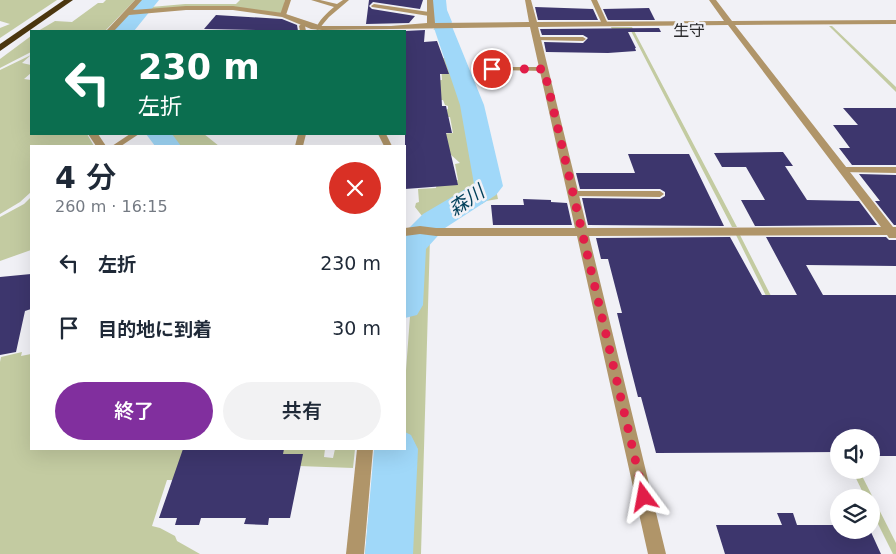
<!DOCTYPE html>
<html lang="ja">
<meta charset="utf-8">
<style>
body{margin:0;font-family:"DejaVu Sans","Noto Sans JP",sans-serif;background:#f2f2f3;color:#1f2937;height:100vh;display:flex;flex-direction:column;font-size:19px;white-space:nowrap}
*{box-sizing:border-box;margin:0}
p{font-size:16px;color:#747a83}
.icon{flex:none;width:28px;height:28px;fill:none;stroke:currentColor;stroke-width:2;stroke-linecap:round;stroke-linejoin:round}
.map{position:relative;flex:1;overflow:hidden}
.side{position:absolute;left:30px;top:145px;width:376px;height:305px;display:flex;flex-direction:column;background:#fff;border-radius:0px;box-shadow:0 5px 20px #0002}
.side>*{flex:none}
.banner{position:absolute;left:30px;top:30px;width:376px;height:105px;border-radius:0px;box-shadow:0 5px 20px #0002;background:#0b6e4f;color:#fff;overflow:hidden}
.fabs{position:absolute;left:830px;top:429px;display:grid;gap:10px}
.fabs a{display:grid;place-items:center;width:50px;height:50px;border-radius:50%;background:#fff;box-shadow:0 5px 20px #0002;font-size:25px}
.pin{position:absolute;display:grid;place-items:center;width:42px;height:42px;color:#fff;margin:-21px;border:2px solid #fff;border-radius:50%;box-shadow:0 1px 5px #0007}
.me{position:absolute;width:55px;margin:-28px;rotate:347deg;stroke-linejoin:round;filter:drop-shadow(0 0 4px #0008)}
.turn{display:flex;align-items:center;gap:18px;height:105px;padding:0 25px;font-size:22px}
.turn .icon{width:65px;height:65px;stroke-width:2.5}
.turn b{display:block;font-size:35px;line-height:42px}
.round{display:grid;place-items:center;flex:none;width:52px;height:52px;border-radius:26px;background:#f2f2f3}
.summary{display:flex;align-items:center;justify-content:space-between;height:85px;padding:0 25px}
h1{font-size:30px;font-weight:600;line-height:38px}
.primary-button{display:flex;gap:10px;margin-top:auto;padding:10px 25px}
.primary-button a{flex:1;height:58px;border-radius:30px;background:#812f9e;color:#fff;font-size:20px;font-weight:600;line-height:58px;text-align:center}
.primary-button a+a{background:#f2f2f3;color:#1f2937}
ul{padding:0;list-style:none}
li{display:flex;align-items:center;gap:15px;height:65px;padding:0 25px}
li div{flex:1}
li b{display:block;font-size:19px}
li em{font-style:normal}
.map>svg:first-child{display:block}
</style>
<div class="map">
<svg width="896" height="554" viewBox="0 0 896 554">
<rect width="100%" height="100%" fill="#f1f1f6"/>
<g fill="#c3cba1">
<polygon points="0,0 57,0 0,38 0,28 10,24 0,21"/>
<polygon points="106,0 135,0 105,31 38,31 55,21 72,22 98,3 103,3"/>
<polygon points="152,0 156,0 151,7 185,4 236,4 240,0 285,0 282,13 279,13 234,7 152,9 146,8"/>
<polygon points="829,26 832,26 896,87 896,92"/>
<polygon points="611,27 632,27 737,227 732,227 631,31 618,30 615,38"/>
<polygon points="438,28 442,28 469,106 487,182 486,187 479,193 426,221 415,207 416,203 419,202 418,189 436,188 437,182 458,180 455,164 460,163 429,135 453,133 450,117 447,117 446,110 448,109 448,106 445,105 443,100 422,101 422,81 442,80 441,66 422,59 446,58 437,30 433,30"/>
<polygon points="31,36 31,52 0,68 0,59"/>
<polygon points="31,55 22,63 31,65 31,73 24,79 31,80 31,134 87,134 94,146 31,146 31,192 20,202 0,214 0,70"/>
<polygon points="467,86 471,87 485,138 498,199 486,201 482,204 479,201 451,217 448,216 491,189"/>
<polygon points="162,134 204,134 219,146 171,146"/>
<polygon points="31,197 31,250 0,261 0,217 24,204"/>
<polygon points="736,235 740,235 843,437 839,438 839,444"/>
<polygon points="425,236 430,237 421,554 394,554 400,449 405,449 405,384 415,248"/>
<polygon points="22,352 21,356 31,354 31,449 325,449 324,457 333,458 335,449 355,449 353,468 299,466 297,482 167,480 152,526 160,528 175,536 177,541 200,554 0,554 0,362 1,357"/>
<polygon points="375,449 390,449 383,554 365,554"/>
<polygon points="852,470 859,470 896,543 896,554 893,554 871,510 871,498 865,497"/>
</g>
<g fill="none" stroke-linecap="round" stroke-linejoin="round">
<g fill="#a0d8f9" fill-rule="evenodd">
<polygon points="140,0 159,0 134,31 113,31"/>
<polygon points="428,0 446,0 447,10 452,22 451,24 484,105 503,186 496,195 445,228 426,249 423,305 417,315 405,318 405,232 423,214 474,184 460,105 434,28 435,26 427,10"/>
<polygon points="146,134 172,134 181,146 155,146"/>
<polygon points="405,432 411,435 418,449 413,554 365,554 374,449 405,449"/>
</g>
</g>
<g fill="#3d366d">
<polygon points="369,0 423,0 420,9 373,2 369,6 372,9 415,16 409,23 366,24"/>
<polygon points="535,7 593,9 598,20 538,20"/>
<polygon points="649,8 655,20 608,20 603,9"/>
<polygon points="216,15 282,19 297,25 298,31 204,29"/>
<polygon points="659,28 661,32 628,32 636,48 635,48 636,51 608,53 546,52 544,42 583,43 588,38 583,35 542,35 540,29"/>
<polygon points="425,30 424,42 437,41 449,74 440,74 442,106 446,106 452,133 446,133 458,185 405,189 405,31"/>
<polygon points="843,108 896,108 896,165 852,165 839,148 850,148 833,125 858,125"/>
<polygon points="783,152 793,166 785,166 807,200 859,201 877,225 755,226 741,200 765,200 746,167 722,167 714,153"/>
<polygon points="628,154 689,154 724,226 588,225 582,198 660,199 665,196 665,192 660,189 580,189 576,173 635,173"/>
<polygon points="859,174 896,175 896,225 894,225 875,201 880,201"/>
<polygon points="523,199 551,200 551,202 567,203 572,225 493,225 491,205 524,205"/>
<polygon points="730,237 762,295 797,295 766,237 886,237 889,240 896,240 896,266 806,265 823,295 896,295 896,456 871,456 871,438 839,438 839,452 656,453 641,397 638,397 628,358 617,313 622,313 608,259 601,259 596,238"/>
<polygon points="31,274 31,309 25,311 16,352 0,355 0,277"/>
<polygon points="183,449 284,449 283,454 303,454 290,518 269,518 268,525 244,524 246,518 201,518 199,525 175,525 177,518 159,518"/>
<polygon points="777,513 793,513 797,525 839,525 839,530 870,530 881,554 725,554 716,525 782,525"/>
</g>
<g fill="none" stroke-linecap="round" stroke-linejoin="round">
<g fill="#b09569" fill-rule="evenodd">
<polygon points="285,0 291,0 286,15 283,17 280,15"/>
<path d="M311,0h9l17,4 6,-4h6l-20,17 -11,13 -2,-1c2,-8 11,-16 18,-22z"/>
<polygon points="591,0 597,0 608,24 607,25 602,24"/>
<polygon points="374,4 429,12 432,14 429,16 372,7 371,6"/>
<polygon points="302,23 307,24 305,26 306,31 300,31 299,26"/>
<polygon points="537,37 583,37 586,39 583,41 535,40 534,39"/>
<polygon points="492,67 544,67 547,69 544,71 490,70 490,68"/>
<polygon points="130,134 139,134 121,146 112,146"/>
<polygon points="298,134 306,134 303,146 295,146"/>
<polygon points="378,134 386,134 392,146 384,146"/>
<polygon points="843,167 896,167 896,173 840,172 839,170"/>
<polygon points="574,191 660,191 664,194 660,197 571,196 570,194"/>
</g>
<g fill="#b09569" fill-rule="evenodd">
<path d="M135,0h7l-9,10 53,-4h47l50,7 39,13h69l36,-3v-23h6l2,23 94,-1 -4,-22h6l6,22 187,-1 -15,-21h7l16,21 164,-1v4l-161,1 158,202h3v11h-7l-2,-3 -298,1 77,318h-18l-71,-318h-141l-16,-2 -15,2v-8l15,-2 16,2h139l-45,-201 -208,3 -11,-1 -29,-12 -49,-7h-47l-57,5 -15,16h-8zM728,25l153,202 -294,1 -49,-201z"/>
<polygon points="88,134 98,134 106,146 96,146"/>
<polygon points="357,449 373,449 364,554 346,554"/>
</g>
<polygon fill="#4b360f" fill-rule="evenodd" points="64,0 73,0 0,51 0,44"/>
</g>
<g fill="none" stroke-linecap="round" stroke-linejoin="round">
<polyline stroke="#e11d48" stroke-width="9" stroke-dasharray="0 16.2" points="492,69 544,69 644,497"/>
</g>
<g text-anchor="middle" stroke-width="5" stroke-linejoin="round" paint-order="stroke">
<g font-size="16" fill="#29292b" stroke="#f1f1f6">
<text x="689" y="36">生守</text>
</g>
<g font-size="19" font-style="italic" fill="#003f5a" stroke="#f1f1f6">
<text transform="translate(466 200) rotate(-34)" y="7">森川</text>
</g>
</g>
</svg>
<div class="fabs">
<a><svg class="icon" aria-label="sound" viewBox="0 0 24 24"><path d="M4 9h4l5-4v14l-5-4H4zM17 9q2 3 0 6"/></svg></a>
<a><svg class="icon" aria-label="layers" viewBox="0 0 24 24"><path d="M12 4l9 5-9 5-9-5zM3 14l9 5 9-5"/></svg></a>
</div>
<div class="pin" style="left:492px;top:69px;background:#d93025"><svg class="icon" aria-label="arrive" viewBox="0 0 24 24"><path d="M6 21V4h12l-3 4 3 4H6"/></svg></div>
<svg class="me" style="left:644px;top:497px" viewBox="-20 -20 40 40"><path d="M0-17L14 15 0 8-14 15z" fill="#e11d48" stroke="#fff" stroke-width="4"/></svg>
<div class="banner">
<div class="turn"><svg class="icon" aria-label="left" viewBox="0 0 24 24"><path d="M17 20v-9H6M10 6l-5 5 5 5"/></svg><div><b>230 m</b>左折</div></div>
</div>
<section class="side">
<div class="summary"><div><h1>4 分</h1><p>260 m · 16:15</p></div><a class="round" style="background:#d93025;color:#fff"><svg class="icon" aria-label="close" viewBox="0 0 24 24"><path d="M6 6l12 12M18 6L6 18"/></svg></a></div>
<ul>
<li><svg class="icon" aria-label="left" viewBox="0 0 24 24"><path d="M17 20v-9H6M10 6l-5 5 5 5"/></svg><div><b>左折</b></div><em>230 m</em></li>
<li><svg class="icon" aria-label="arrive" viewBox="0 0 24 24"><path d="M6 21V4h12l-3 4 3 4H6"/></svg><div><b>目的地に到着</b></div><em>30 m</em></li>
</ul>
<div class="primary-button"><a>終了</a><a>共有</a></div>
</section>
</div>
